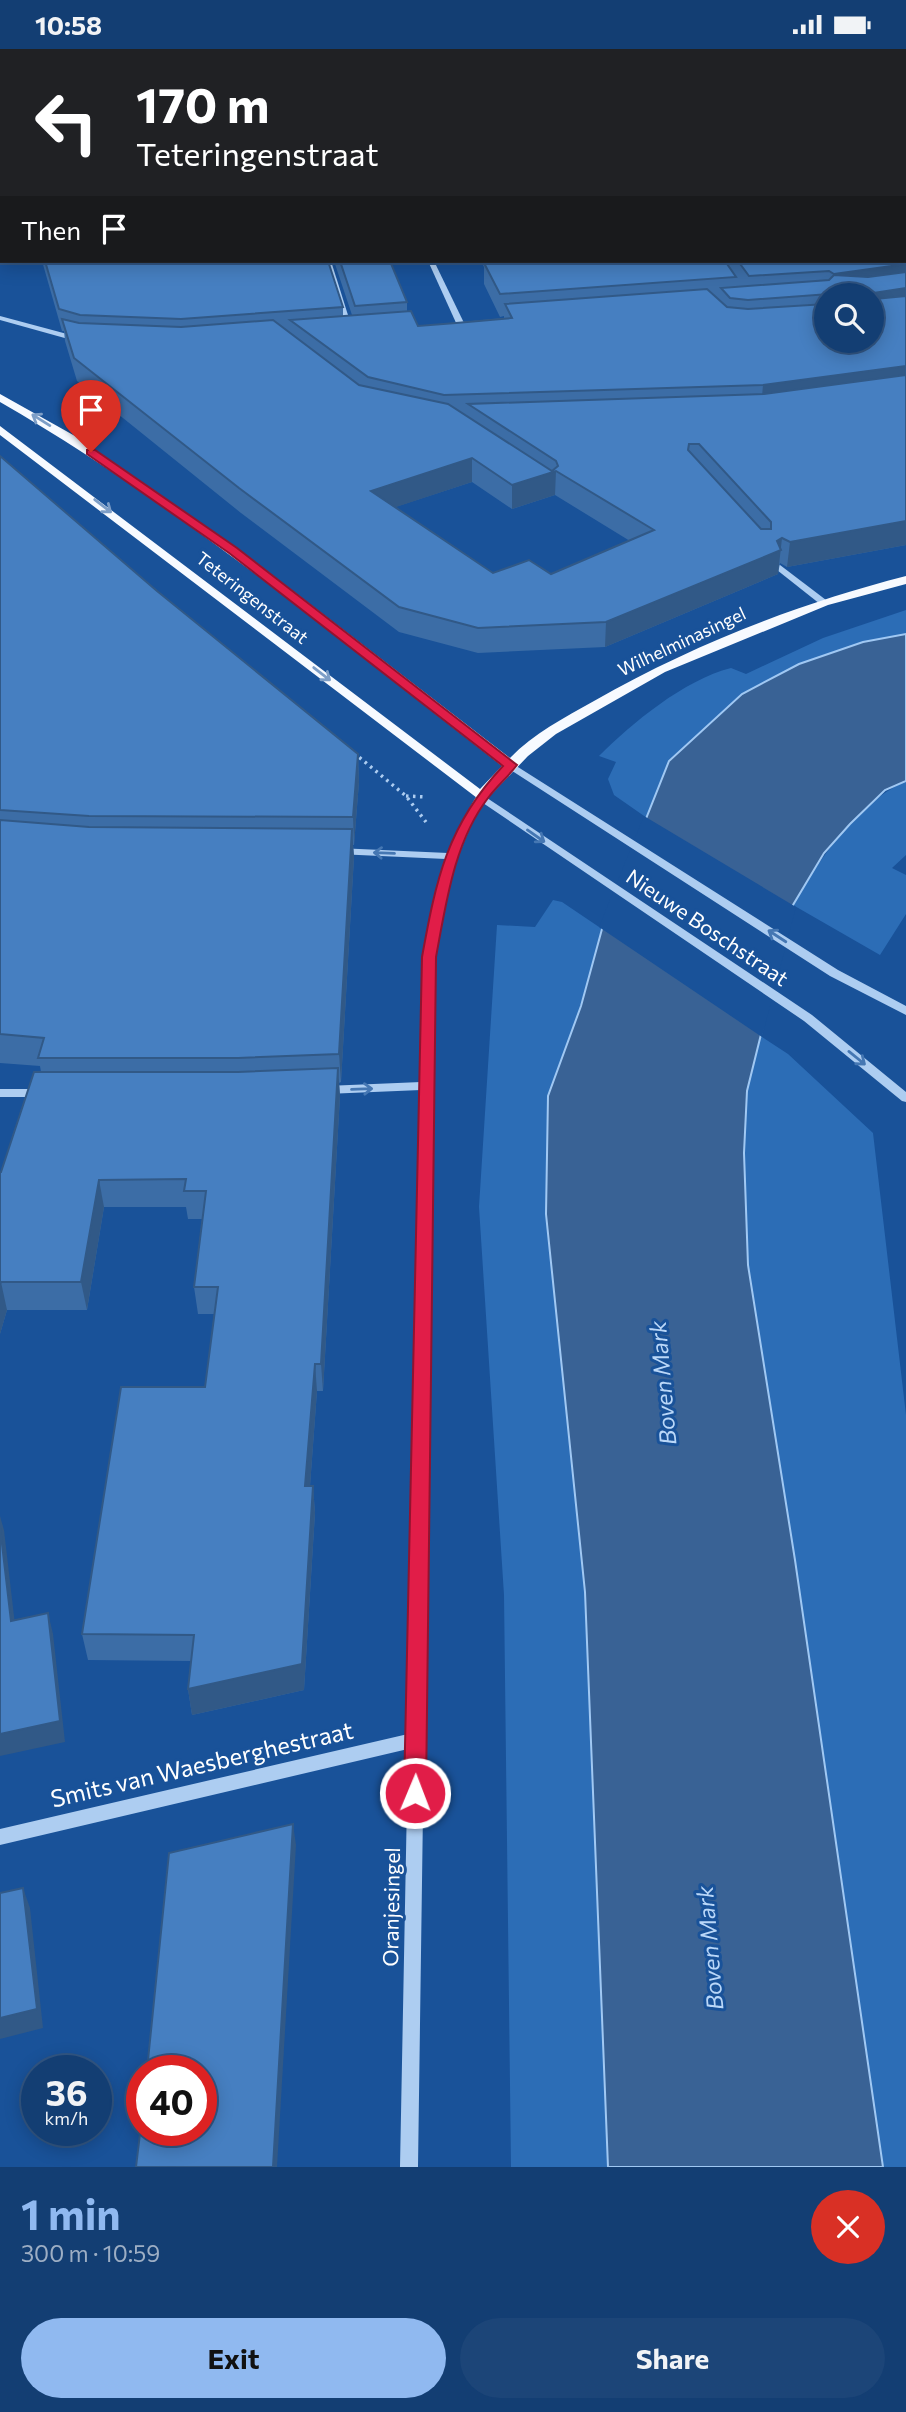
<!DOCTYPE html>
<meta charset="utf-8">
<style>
body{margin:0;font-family:Commissioner,sans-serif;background:#1c4578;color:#f1f3f6;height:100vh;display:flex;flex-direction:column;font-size:26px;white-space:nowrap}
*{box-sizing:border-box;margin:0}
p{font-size:23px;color:#9daec4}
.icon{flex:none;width:38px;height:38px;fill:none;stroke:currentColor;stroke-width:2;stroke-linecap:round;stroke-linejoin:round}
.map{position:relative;height:2118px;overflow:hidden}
.panel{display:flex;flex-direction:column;background:#133e73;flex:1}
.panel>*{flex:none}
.hud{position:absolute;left:0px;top:0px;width:906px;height:214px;box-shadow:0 4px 18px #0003,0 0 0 2px #325785;background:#202124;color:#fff;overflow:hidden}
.tools{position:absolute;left:814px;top:234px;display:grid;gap:14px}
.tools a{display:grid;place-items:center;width:70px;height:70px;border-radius:50%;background:#133e73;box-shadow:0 4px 18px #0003,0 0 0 2px #325785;font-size:35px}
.speed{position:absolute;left:21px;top:2006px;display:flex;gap:14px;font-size:35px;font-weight:700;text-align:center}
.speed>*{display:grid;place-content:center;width:91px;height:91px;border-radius:50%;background:#133e73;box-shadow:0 4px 18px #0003,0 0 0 2px #325785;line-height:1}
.speed small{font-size:18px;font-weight:400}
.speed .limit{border:10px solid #d22;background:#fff;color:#111}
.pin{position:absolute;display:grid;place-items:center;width:60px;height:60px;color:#fff;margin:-72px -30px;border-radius:50% 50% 50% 0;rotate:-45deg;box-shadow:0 0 7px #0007}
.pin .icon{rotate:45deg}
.me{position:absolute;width:77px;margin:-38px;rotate:1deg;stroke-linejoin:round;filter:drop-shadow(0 0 5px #0008)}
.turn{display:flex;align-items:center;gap:24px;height:147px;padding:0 21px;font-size:32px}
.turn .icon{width:91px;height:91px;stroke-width:2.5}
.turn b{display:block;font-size:49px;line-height:60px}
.then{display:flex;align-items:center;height:66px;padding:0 21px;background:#0003;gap:14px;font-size:26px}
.round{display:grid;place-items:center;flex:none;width:74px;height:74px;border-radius:37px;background:#1c4578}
.headline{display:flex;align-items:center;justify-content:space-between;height:119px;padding:0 21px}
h1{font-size:42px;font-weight:700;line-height:52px;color:#90b9f0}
.primary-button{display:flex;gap:14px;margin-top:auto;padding:14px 21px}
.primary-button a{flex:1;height:80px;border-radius:42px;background:#90b9f0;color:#111;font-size:28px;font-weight:700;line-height:80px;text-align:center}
.primary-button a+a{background:#1c4578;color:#f1f3f6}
.status{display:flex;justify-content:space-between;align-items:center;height:49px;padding:0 35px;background:#133e73;direction:ltr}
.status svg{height:19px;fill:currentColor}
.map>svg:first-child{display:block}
</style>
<div class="status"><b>10:58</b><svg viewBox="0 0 49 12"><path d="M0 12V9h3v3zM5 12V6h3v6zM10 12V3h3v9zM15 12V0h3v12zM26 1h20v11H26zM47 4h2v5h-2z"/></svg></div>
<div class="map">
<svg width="906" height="2118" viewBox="0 0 906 2118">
<rect width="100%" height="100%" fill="#195299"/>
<g fill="#2c6db6">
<path d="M906,561v24l-43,8 -64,22 -57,30 -73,67 -22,57 -33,-23 -6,-16 8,-17 -17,-6c33,-33 85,-76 132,-88l15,6 77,-36z"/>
<path d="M906,732v74l-14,13 14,7v39l-26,41 -87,-50c28,-47 61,-100 113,-124z"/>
<polygon points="553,851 562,853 602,880 581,957 546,1165 585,1543 608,2118 511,2118 504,1546 479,1158 497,876 535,878"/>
<polygon points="759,986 788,1005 873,1084 906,1366 906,2118 883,2118 876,2076 795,1511 747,1216 744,1104 747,1042"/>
</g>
<polygon fill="#396295" stroke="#a0c8f3" stroke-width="2" points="906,585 906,732 885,741 850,775 824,804 793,856 747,1042 744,1104 748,1216 795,1511 883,2118 608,2118 585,1543 546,1165 548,1047 581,957 602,880 669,712 742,645 799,615 863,593"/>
<polygon fill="#195299" points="644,767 796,858 762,988 599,878"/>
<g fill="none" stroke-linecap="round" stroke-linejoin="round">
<g stroke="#adcdf1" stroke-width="3.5" stroke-dasharray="2.5 4.5" stroke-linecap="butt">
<polyline points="354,704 406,747 426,773"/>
<polyline points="406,747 426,748"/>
</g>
<g fill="#adcdf1" fill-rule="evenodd">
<polygon points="2,7 2,11 0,12 0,8"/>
<rect x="0" y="50" width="2" height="4"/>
<polygon points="325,212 331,212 353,282 346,280"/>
<polygon points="428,212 434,212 465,276 464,278 457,276"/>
<polygon points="0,267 82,289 83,291 79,293 0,271"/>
<polygon points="780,516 826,551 826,555 820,555 777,521 777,517"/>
<polygon points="510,713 838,921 906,957 906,966 830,927 506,718 505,716"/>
<path d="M481,745l331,221 94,77v10l-4,-1 -98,-80 -321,-218c-27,48 -41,99 -48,154l-17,1210h-18l8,-418 -408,96v-16l408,-95 13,-644 -95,4 -6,-4 6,-4 95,-4 2,-125 7,-42 16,-56 -109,-5 -5,-3 5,-3 111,5 17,-37 12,-21z"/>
<polygon points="0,1040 42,1040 48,1044 42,1048 0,1048"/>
</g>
<path fill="#f7faff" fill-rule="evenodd" d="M0,345l75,42 162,112 273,210c24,-25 54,-40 84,-57 98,-56 203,-97 312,-125v8l-78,21 -163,67 -109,62 -28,22 -42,44 -5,1 -481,-366v-9l480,363 22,-23c-163,-126 -323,-261 -502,-364z"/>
</g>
<g fill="#3c6da6" fill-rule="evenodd">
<path d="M374,0h532v496l-119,22 -7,-4 -2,11 -173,73 -127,6 -79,-21 -158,-119 -164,-132 -12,-40 -1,-10h-2l-20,-70h286l15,46v9l9,-1 -18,-54h56l17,41v9h4l7,15 86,-8v-2l-4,1 -16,-33v-17l-3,-6h424v-210h-530zM826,247h46v45h-46zM472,433l40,27 43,-14 75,46 -79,33 -22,-14 -36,13 -98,-66z"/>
<polygon points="0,407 157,542 358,705 359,733 354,796 353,796 354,808 341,1033 339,1034 340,1047 323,1342 317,1342 310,1437 313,1437 315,1464 304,1641 192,1666 188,1640 191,1612 88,1611 82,1585 205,1338 214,1265 198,1265 194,1238 202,1170 188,1170 186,1158 104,1158 87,1261 7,1261 0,1285 1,1123 41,1023 40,1017 0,1014"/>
</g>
<g fill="#315987">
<polygon points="906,215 906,236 834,225"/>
<polygon points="906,239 906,260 872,266 873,244"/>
<polygon points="906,317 906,339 761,359 763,336"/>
<polygon points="472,409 472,433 372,466 371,442"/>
<polygon points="556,422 555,446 512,460 512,436"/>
<polygon points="906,472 906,496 787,518 790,493"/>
<polygon points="782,489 778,525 605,598 606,573 777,492"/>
<polygon points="358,705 359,733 354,796 353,768"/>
<polygon points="352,780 354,808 341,1033 339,1005"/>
<polygon points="338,1019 340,1047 323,1342 321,1315"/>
<polygon points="99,1131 104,1158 87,1261 81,1233"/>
<polygon points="1,1233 7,1261 0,1285 0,1235"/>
<polygon points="315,1315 317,1342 308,1464 305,1437"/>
<polygon points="313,1437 315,1464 304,1641 192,1666 188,1640"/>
<polygon points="0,1467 4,1481 17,1593 11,1572 0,1478"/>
<polygon points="48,1564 53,1585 65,1693 0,1707 0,1685"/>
<polygon points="293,1775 296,1796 277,2118 273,2118"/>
<polygon points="23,1839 30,1859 43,1979 0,1990 0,1969"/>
</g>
<g fill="#467fc1" stroke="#315987" stroke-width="2" fill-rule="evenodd">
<rect x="13" y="0" width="333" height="2"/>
<polygon points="383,0 906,0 906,215 834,225 829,222 749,227 738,212 905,212 905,2 384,2"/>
<polygon points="45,212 328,212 343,258 181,270 80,266 59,260"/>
<polygon points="340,212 390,212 407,253 355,257"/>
<polygon points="494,212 725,212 736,228 500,245 484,214 494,213"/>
<polygon points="906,223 906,239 873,244 875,250 906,247 906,317 763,336 444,346 368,328 290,271 411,262 418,277 456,274 512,269 505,255 707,240 727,258 748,260 826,255 826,292 872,292 872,247 830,247 829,245 748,251 730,249 721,239 829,231 834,226 868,228"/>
<path d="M62,270l17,4 102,4 92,-7 86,65 89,19 104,67 6,-5 -2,-5 -88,-57 296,-10 142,-19v146l-116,21 -8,-4 -5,3 4,9 -175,72 -128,6 -79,-21 -160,-119 -165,-130zM689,395h10l72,78v7h-10l-73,-79zM472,409l40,27 44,-14 98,59 -103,44 -22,-14 -36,13 -122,-82z"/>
<polygon points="0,407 157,542 358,705 353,768 89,767 0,761"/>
<polygon points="0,771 89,778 352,780 339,1005 238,1009 38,1009 44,989 0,985"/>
<polygon points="338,1019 321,1315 315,1315 305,1437 313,1437 302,1615 188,1640 194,1586 82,1585 121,1338 205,1338 218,1238 194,1238 206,1142 184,1142 186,1130 99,1131 81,1233 1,1233 0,1235 0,1123 1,1123 34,1023 238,1023"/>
<polygon points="0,1478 11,1572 48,1564 60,1672 0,1685"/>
<polygon points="293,1775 273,2118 136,2118 142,2068 142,2081 201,2081 201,2021 147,2021 169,1804"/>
<polygon points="23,1839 37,1960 0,1969 0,1844"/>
</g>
<defs><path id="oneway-shaft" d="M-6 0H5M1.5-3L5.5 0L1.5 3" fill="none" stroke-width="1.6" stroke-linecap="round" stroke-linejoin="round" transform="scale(1.75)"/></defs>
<g stroke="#7d9ec7">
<use href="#oneway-shaft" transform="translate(41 371) rotate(-148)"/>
<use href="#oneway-shaft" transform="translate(103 457) rotate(38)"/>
<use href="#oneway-shaft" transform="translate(322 625) rotate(38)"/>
</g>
<g stroke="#4577b3">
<use href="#oneway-shaft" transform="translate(536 787) rotate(35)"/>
<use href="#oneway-shaft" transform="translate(384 804) rotate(-178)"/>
<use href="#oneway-shaft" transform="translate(777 887) rotate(-147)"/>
<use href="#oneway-shaft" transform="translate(857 1009) rotate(39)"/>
<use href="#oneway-shaft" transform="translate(362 1040) rotate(-2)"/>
</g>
<path fill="#e11d48" stroke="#92132f" stroke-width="2" d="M87,401h8l142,98 280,217c-9,12 -20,21 -29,33 -34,44 -42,106 -52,159l-10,836 -3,7 -8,3 -7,-3 -4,-7 18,-836c14,-77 25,-132 81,-191l-274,-213 -142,-99z"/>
<g text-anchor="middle" stroke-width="6" stroke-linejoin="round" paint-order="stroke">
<g font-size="18" fill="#fff" stroke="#195299">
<text transform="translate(252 549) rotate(38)" y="6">Teteringenstraat</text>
<text transform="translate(682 593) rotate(-25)" y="6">Wilhelminasingel</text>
</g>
<g font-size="21" fill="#fff" stroke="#195299">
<text transform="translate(707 879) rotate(34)" y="7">Nieuwe Boschstraat</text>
<text transform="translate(392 1858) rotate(-89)" y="7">Oranjesingel</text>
</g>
<g font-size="23" font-style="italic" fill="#bad7f8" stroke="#195299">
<text transform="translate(663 1334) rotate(-95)" y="8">Boven Mark</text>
<text transform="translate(710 1899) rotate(-95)" y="8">Boven Mark</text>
</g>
<g font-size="24" fill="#fff" stroke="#195299">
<text transform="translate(202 1716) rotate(-13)" y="8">Smits van Waesberghestraat</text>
</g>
</g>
</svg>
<div class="tools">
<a><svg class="icon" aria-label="search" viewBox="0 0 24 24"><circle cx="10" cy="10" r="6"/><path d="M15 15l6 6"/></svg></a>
</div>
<div class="speed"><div>36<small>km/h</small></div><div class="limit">40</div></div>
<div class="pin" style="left:91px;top:403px;background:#d93025"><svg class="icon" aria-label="arrive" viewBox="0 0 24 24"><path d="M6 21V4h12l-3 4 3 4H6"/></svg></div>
<svg class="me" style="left:415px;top:1744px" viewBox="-20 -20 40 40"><circle r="17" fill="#e11d48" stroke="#fff" stroke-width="3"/><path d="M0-11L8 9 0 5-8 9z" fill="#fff"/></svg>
<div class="hud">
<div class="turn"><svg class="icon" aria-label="left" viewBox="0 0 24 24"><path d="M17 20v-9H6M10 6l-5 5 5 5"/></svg><div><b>170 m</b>Teteringenstraat</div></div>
<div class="then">Then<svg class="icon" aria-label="arrive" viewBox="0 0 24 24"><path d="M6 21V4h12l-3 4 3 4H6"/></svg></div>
</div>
</div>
<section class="panel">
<div class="headline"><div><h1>1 min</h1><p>300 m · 10:59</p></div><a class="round" style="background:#d93025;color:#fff"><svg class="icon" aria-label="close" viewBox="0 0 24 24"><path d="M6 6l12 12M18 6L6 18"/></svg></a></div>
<div class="primary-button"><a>Exit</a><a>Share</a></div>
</section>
